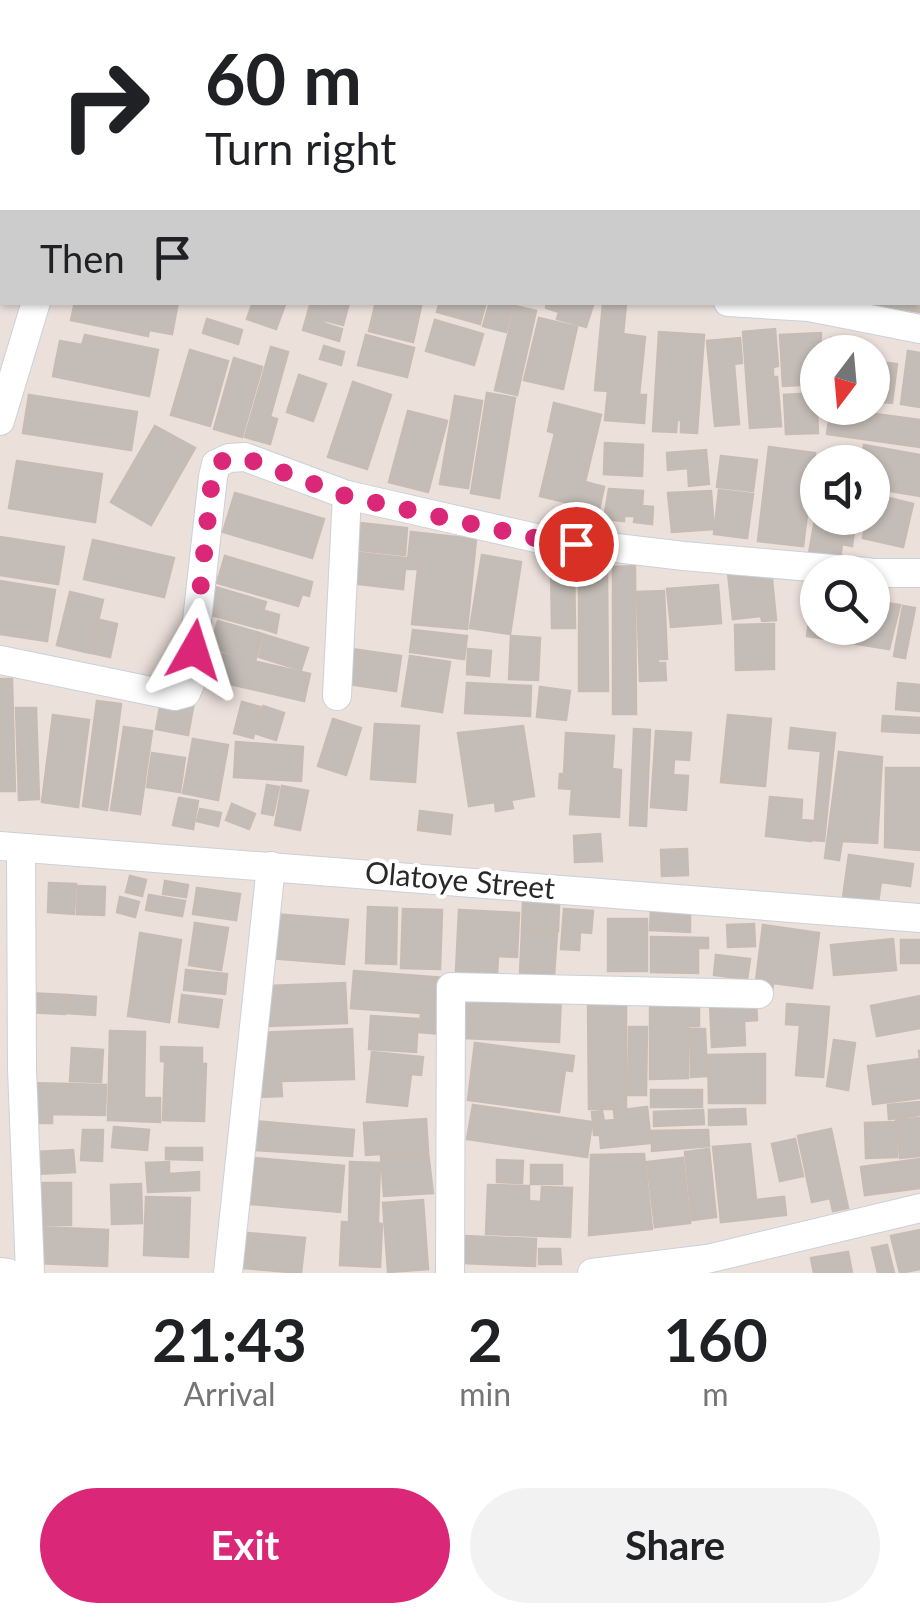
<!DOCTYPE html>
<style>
body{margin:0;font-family:Lato,sans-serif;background:#f2f2f2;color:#202124;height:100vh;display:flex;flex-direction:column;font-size:38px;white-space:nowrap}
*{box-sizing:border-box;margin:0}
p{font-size:32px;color:#757577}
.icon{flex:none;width:55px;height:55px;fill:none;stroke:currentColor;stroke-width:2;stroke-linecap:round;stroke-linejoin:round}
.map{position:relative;height:1273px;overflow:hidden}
.drawer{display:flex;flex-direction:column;background:#fff;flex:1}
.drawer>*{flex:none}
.hud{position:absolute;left:0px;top:0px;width:920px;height:305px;box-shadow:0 2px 8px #0004;background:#fff;color:#202124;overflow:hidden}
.needle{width:65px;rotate:196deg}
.tools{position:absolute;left:800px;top:335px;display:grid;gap:20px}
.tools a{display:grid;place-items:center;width:90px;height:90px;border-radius:50%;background:#fff;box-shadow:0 2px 8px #0004;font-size:50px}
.pin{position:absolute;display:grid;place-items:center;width:85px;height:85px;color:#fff;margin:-42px;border:5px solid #fff;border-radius:50%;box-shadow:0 2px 10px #0007}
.me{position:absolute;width:110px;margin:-55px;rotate:6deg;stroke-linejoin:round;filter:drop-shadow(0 0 8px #0008)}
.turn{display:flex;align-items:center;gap:35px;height:210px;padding:0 40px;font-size:45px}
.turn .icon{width:130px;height:130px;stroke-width:2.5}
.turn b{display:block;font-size:70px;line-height:85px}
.then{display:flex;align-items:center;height:95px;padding:0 40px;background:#0003;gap:20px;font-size:38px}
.eta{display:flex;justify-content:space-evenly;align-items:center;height:170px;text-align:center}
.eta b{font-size:60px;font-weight:700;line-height:70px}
.action{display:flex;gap:20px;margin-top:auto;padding:20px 40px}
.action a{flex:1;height:115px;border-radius:60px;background:#db2777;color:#fff;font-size:40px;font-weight:700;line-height:115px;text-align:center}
.action a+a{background:#f2f2f2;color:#202124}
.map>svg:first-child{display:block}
</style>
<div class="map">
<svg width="920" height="1273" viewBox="0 0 920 1273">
<rect width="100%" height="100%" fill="#ece0db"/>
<g fill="#c4bcb6" stroke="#c7bcb4" stroke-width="2.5">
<polygon points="0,0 53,0 2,2 2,50"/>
<polygon points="918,270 920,312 877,305 877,302 918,302"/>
<polygon points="75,302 178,302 172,334 149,330 148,336 71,320"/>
<polygon points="253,302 286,302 276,329 247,319"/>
<polygon points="311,302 328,307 323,323 342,329 339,341 303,330"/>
<polygon points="329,302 349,303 343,325 324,320"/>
<polygon points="376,302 422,302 413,342 369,331"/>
<polygon points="440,302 486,302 480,324 437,312"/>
<polygon points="490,302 514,302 506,332 483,326"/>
<polygon points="547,302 594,302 586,327 557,319 559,312 546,308"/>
<polygon points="603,303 626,305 623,334 645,337 639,395 646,395 644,423 605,420 608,391 595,390"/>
<polygon points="515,306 536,311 517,395 495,390"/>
<polygon points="539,318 577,327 563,389 524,380"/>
<polygon points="207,319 242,330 238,344 203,333"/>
<polygon points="435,320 483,334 474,365 426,351"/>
<polygon points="775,329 778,366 773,367 773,377 777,377 781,426 750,428 743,332"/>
<polygon points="659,332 704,335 697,433 681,432 681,420 677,420 676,432 653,431"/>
<polygon points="821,333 818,384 783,386 780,335"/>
<polygon points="85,335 158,350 149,396 53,376 60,341 82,345"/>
<polygon points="366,335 414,348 407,377 358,365"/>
<polygon points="740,338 742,363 734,364 739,424 715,426 707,341"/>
<polygon points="831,338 859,342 858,352 829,352"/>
<polygon points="324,346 344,352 341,365 320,359"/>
<polygon points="271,347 288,352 270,417 277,419 270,444 245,437"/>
<polygon points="190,350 228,361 210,426 171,415"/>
<polygon points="908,351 920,353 920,407 901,404"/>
<polygon points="234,358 262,367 242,437 214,429"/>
<polygon points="872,361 897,364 892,403 872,401"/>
<polygon points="299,375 326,384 313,421 287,412"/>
<polygon points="353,382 391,395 367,469 328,457"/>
<polygon points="487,393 515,398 499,498 471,493"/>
<polygon points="816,393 818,433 786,434 784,395"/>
<polygon points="29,395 137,412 131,450 23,433"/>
<polygon points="455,396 482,401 468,488 440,484"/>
<polygon points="554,403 601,415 585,482 604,487 599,510 540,496 555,433 548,431"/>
<polygon points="831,408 920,420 920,447 827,434"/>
<polygon points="408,411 447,421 428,492 389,482"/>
<polygon points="155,426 195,448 151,525 111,502"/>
<polygon points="605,443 643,445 642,476 604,474"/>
<polygon points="864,445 920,455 920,496 872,488 872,462 861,462"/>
<polygon points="769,447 815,453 803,546 758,541"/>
<polygon points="706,450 709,484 689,486 688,468 668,470 667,453"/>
<polygon points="721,456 757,460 753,491 717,487"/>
<polygon points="17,461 102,474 95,522 9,508"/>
<polygon points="609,489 643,491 642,506 653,507 652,524 634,522 635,516 624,516 624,521 604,519"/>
<polygon points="719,490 753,494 747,538 714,534"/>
<polygon points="711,491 714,529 672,532 668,493"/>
<polygon points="235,493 324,519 312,558 223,532"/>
<polygon points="873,494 913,504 903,547 863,538 867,518 872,518"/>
<polygon points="818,503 818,518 856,518 852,546 842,544 840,559 809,553"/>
<polygon points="351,522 407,528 405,555 348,549"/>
<polygon points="411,532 476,539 467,629 412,624 418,569 407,569"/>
<polygon points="0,537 64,547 58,584 0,575"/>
<polygon points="93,540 174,558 164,597 84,579"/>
<polygon points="352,552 406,558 403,589 349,583"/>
<polygon points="482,555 521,562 510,634 470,628"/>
<polygon points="225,556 312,582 309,596 302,594 298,606 217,583"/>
<polygon points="551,561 574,561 575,628 552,628"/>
<polygon points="635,566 636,714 613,714 613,567"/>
<polygon points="771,569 776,620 762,621 761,616 733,619 728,573"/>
<polygon points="579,574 607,574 608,691 579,691"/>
<polygon points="0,581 55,590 47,641 0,634"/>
<polygon points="718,585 721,623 671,627 667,589"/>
<polygon points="215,587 266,602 258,628 207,614"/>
<polygon points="664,591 667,659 658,659 658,663 665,663 666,680 640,681 637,592"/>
<polygon points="70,592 103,600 90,653 57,645"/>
<polygon points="813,592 818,593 818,628 872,628 872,601 900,605 889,649 807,636"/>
<polygon points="903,606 915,608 905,658 894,656"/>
<polygon points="265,611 279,615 276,633 260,628"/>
<polygon points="100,620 117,624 110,657 92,653"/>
<polygon points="218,621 263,634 255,661 210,647"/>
<polygon points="774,624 774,669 736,670 735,625"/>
<polygon points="413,630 467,636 464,659 410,652"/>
<polygon points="265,635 308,648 301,670 259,657"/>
<polygon points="511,636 540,638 538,680 509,679"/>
<polygon points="345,648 401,656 396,691 341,683"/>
<polygon points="468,649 491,651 489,676 467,674"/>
<polygon points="214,652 310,674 304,701 208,679"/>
<polygon points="410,656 450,662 442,712 402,706"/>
<polygon points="0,679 12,679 15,791 0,791"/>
<polygon points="467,683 531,686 530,716 465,713"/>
<polygon points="898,683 920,685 920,711 896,709"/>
<polygon points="540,687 570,691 566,720 537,717"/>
<polygon points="162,696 194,702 188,735 156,729"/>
<polygon points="97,701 121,704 107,810 83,806"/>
<polygon points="242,702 260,707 253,738 234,733"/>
<polygon points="263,706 284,713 276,740 254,733"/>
<polygon points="16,708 36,708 39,799 19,800"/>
<polygon points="53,715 89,720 78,807 42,802"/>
<polygon points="728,715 771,719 765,786 721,782"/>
<polygon points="883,716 920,718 920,733 882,731"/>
<polygon points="333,719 361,728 346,775 318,766"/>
<polygon points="375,724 419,726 415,782 371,779"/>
<polygon points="523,726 534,796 511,800 513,808 496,811 495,802 469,806 458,733"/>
<polygon points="124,727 152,731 140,814 111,810"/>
<polygon points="791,728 835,733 824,841 813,840 821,751 789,748"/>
<polygon points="634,729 650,730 646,826 630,825"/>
<polygon points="656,731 691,733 689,760 674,759 673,775 688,776 686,810 651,807"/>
<polygon points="566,733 614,736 612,769 621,770 619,817 570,814 572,789 559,788 560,774 564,774"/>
<polygon points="193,739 228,745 218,800 183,793"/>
<polygon points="236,742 303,747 301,781 234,777"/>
<polygon points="839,752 882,757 877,843 842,841 839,860 825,858"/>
<polygon points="152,753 185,758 180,792 147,787"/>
<polygon points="886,768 920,768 920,850 885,847"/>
<polygon points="267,785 279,787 273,815 262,813"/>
<polygon points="282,786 308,791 300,830 275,825"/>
<polygon points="770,797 802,800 801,820 813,821 811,841 766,836"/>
<polygon points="179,798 198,801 193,829 173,825"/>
<polygon points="232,804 255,814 249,829 226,820"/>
<polygon points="200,809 221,813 218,826 197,821"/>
<polygon points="420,811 452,815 450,834 418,830"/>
<polygon points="600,834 602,861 575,862 574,836"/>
<polygon points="687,849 688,875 662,876 661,850"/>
<polygon points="849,855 913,864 910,886 881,882 877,909 842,904"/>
<polygon points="130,876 146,880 142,896 126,892"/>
<polygon points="165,881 188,885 186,897 163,894"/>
<polygon points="49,883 76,884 74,914 48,912"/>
<polygon points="78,886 105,887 104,915 77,914"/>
<polygon points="197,888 240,894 236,920 193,914"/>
<polygon points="149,895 185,901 182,916 146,910"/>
<polygon points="120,897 139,902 135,917 117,912"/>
<polygon points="523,903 559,904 558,931 522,930"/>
<polygon points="368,907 397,908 396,964 366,963"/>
<polygon points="403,909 442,910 440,969 401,968"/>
<polygon points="564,909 593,911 591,933 580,932 579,950 561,949"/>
<polygon points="459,910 519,913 517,957 498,956 497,974 456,971"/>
<polygon points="651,910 690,911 690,932 650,930"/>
<polygon points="273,914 348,920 344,964 269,958"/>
<rect x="608" y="919" width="39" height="52"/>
<polygon points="195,923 228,928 221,970 189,965"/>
<polygon points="754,924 755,946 728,947 727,925"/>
<polygon points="763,925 819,933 812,988 773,983 772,991 755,989"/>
<polygon points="522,931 557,933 554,976 520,974"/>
<polygon points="140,933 181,940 169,1022 128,1016"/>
<polygon points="651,937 708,938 708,948 698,948 698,973 651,972"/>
<polygon points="893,939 896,970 834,975 831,945"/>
<rect x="901" y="940" width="19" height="23"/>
<polygon points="716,955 750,959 747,979 714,975"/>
<polygon points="186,970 227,974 225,994 184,990"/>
<polygon points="354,971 445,978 441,1034 419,1032 421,1013 351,1008"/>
<polygon points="345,983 347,1023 269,1026 268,986"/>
<polygon points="27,993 66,995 65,1014 26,1012"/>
<polygon points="464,993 561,997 559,1042 463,1038"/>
<polygon points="67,995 96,997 95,1015 66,1013"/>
<polygon points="182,995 222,1000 218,1027 179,1022"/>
<polygon points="920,996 920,1028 877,1036 871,1006"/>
<polygon points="626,1000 626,1109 589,1109 588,1001"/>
<polygon points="756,1000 757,1020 744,1021 745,1045 712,1047 710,1003"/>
<polygon points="787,1004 829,1007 823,1077 796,1075 800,1025 786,1024"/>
<polygon points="650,1005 699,1005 699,1026 688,1026 688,1078 650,1079"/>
<polygon points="371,1016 418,1019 416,1052 369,1049"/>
<polygon points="629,1027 647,1027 646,1095 628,1095"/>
<polygon points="352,1029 354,1079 281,1081 282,1096 259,1097 256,1033"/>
<polygon points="690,1029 705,1029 707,1076 691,1077"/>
<polygon points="110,1031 145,1032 144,1098 160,1098 160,1122 108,1120"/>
<polygon points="834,1040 855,1043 848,1090 827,1086"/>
<polygon points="475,1043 574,1056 572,1071 565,1070 559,1112 468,1100"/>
<polygon points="161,1047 202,1048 202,1063 161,1061"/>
<polygon points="72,1048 103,1050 101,1082 70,1081"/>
<polygon points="919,1051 920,1051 920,1098 873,1104 868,1066 920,1059"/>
<polygon points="372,1052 423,1057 421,1075 411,1074 407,1106 367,1102"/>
<polygon points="765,1054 765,1103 709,1103 708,1055"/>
<polygon points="165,1063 206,1064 204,1121 163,1120"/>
<polygon points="30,1083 106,1085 105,1115 52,1114 52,1123 29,1123"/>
<rect x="651" y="1090" width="51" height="17"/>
<polygon points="920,1102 920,1115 889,1119 888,1105"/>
<polygon points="473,1105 592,1122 587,1157 467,1139"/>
<polygon points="647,1107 651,1143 601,1148 600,1135 594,1135 592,1112 602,1111 604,1121 615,1120 614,1111"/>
<polygon points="745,1109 746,1124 709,1125 709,1110"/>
<polygon points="703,1110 704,1124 654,1126 654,1112"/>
<polygon points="920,1118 920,1156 900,1158 896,1120"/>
<polygon points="426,1119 428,1151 366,1155 364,1123"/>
<polygon points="254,1121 354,1130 352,1156 252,1150"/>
<polygon points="895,1122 897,1157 866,1158 865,1123"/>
<polygon points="114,1127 149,1130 147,1150 112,1147"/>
<polygon points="831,1129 848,1208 833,1211 830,1198 812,1202 798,1136"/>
<polygon points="83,1130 103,1130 102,1161 81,1160"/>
<polygon points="708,1130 709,1146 652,1151 652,1131"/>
<polygon points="795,1139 803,1176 780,1181 772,1144"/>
<polygon points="750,1144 756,1200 784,1197 786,1215 721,1222 713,1147"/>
<polygon points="166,1148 202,1148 202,1160 166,1159"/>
<polygon points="709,1149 716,1217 692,1220 685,1152"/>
<polygon points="73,1150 75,1172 37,1174 35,1152"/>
<polygon points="428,1153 433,1193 384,1196 381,1156"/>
<polygon points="644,1154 652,1229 589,1235 591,1155"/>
<polygon points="254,1158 344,1166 340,1212 250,1204"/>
<polygon points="683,1158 690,1223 655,1227 647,1162"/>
<polygon points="920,1159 920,1188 865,1195 861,1167"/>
<polygon points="497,1160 523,1161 522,1183 497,1182"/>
<polygon points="169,1162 169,1174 199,1172 199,1190 148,1192 146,1163"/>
<polygon points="350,1162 380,1163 378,1222 349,1221"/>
<rect x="531" y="1165" width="31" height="19"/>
<polygon points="33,1183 71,1183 71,1225 34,1225"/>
<polygon points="141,1184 142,1223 112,1224 111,1185"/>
<polygon points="488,1185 529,1186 529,1201 541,1202 542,1187 572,1188 570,1237 486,1234"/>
<polygon points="146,1197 190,1198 188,1257 144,1255"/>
<polygon points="423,1200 428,1269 388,1272 383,1203"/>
<polygon points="342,1222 382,1224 380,1267 340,1265"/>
<polygon points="36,1227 108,1230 107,1266 35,1263"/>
<polygon points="920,1230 920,1269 900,1273 891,1236"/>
<polygon points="248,1233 305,1238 301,1273 244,1268"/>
<polygon points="463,1236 536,1239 535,1266 463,1263"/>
<polygon points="887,1245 894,1273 878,1273 872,1248"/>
<polygon points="539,1249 560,1249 561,1264 539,1264"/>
<polygon points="848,1252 852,1273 814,1273 811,1258"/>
</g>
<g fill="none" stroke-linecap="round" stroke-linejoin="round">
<g stroke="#c9d1db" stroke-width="30">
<g id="minor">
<polyline points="873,0 875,2"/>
<polyline points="918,48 920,51"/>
<polyline points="0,104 2,104"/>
<polyline points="728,302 809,307 920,329"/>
<polyline points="0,421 36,302"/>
<polyline points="872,573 920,573"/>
<polyline points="0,660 175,696 186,693 190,684 213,477 216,464 229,458 245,457 347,495 540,539 684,556 867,572"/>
<polyline points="337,696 347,495"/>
<polyline points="0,846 920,918"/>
<polyline points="21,848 22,1069 30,1273"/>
<polyline points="0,1272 8,1273"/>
<polyline points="228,1273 271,866"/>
<polyline points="450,1273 451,987 759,994"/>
<polyline points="592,1273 707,1259 920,1208"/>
</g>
</g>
<use href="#minor" stroke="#fff" stroke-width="28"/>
</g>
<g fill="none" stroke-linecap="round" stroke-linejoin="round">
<polyline stroke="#db2777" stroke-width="18" stroke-dasharray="0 32.4" points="194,650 212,478 216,464 229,458 245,458 346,496 540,539 576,544"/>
</g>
<g text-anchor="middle" stroke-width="8" stroke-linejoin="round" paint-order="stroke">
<g font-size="30" fill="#292929" stroke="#fff">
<text transform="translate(460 881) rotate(5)" y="10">Olatoye Street</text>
</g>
</g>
</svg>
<div class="tools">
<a><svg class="needle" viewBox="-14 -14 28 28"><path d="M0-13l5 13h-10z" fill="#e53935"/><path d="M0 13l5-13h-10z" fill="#757577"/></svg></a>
<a><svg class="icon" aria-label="sound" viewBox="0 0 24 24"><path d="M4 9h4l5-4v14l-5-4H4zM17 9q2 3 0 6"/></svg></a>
<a><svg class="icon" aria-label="search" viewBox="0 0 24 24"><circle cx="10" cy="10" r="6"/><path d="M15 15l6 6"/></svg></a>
</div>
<div class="pin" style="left:576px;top:544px;background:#d93025"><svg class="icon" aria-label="arrive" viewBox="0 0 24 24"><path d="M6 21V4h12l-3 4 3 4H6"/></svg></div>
<svg class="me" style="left:194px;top:650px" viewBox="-20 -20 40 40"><path d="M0-17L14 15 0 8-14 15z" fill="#db2777" stroke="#fff" stroke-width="4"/></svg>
<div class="hud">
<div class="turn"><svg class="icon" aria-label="right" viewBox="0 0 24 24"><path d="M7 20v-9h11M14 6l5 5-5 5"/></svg><div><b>60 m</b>Turn right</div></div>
<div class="then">Then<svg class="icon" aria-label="arrive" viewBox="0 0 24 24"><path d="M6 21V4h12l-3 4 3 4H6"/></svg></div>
</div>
</div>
<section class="drawer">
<div class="eta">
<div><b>21:43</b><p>Arrival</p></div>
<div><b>2</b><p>min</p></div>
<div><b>160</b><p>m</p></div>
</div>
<div class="action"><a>Exit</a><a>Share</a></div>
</section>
